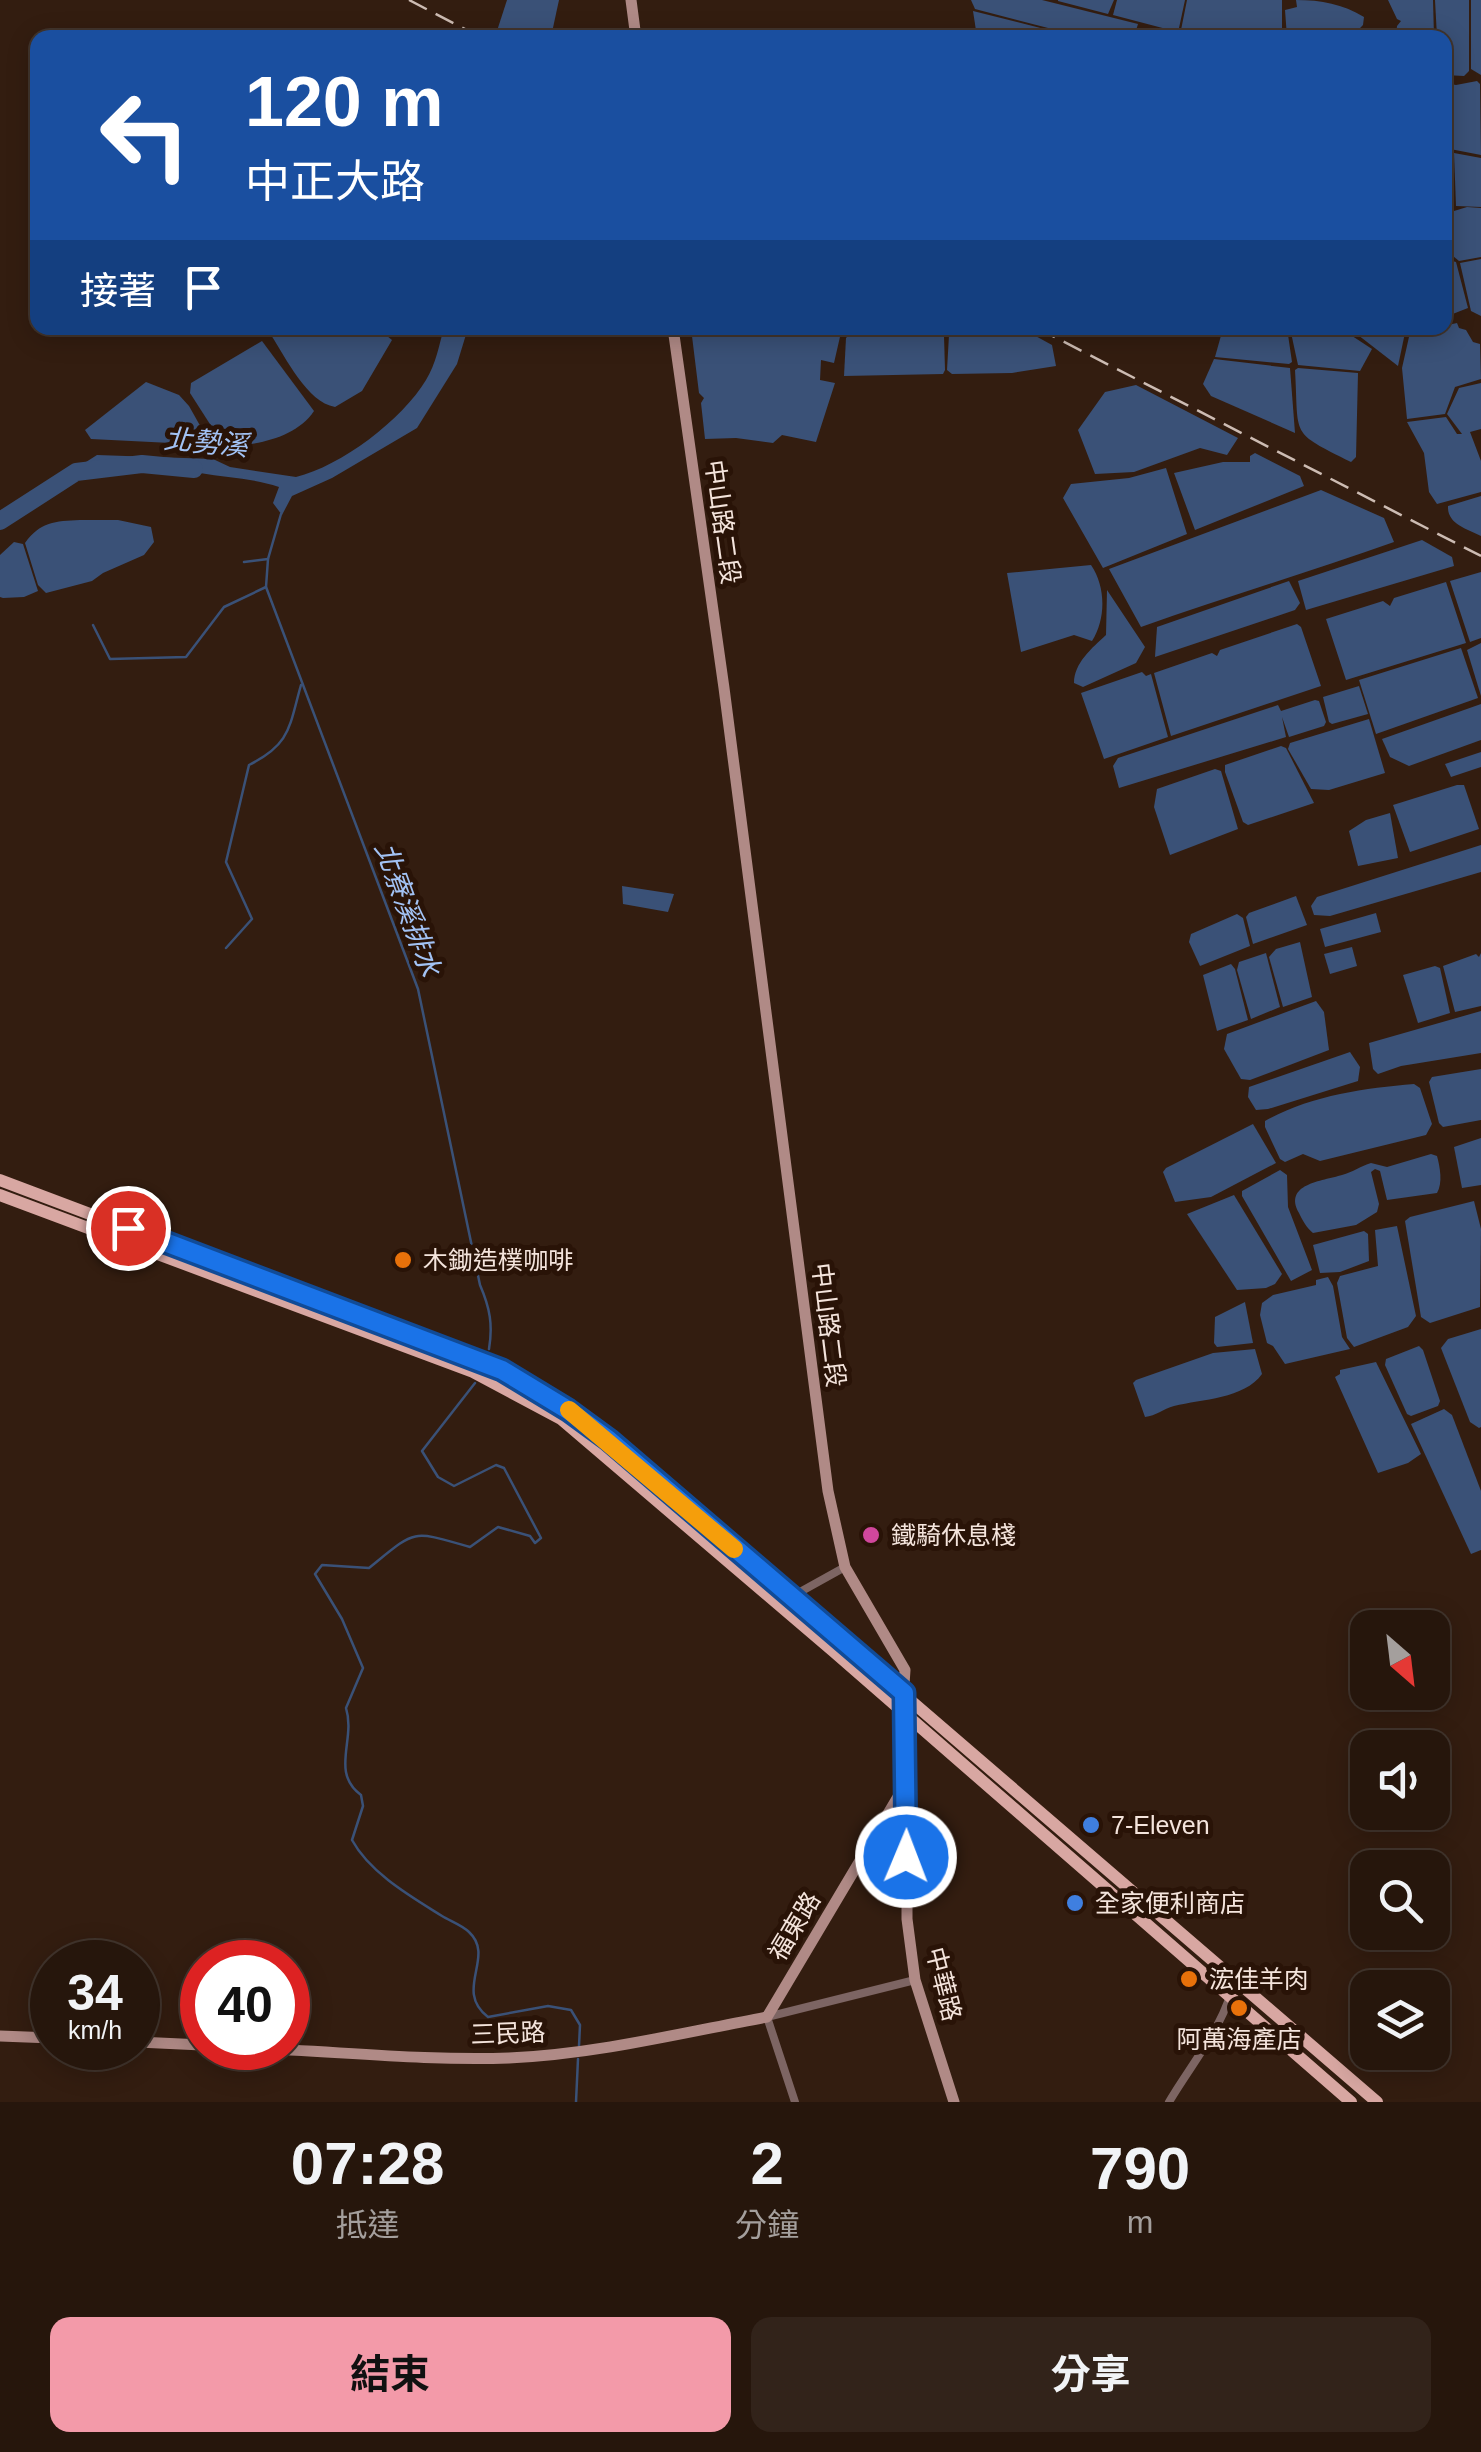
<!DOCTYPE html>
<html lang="zh-TW">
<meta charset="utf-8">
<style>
body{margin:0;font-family:Helvetica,"Noto Sans TC",sans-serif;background:#32231a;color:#f1f3f6;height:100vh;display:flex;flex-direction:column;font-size:38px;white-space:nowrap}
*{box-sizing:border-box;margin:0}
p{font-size:32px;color:#a49f9d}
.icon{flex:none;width:55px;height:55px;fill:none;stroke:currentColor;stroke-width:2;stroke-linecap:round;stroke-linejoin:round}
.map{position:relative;height:2102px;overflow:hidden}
.drawer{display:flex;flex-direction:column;background:#26160c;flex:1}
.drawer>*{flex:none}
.banner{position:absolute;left:30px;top:30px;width:1422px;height:305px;border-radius:20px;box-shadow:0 5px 25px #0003,0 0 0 2px #42352d;background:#1a4fa0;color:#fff;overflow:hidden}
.needle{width:65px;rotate:152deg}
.tools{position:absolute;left:1350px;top:1610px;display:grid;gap:20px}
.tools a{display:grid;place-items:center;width:100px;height:100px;border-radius:20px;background:#26160c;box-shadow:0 5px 25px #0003,0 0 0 2px #42352d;font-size:50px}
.speed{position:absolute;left:30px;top:1940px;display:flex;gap:20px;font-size:50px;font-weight:700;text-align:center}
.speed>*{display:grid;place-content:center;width:130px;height:130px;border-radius:50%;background:#26160c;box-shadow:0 5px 25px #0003,0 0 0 2px #42352d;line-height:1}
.speed small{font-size:25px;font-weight:400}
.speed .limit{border:15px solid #d22;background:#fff;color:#111}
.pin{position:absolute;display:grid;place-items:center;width:85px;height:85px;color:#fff;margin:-42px;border:5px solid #fff;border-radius:50%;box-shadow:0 2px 10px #0007}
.me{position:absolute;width:110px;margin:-55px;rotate:1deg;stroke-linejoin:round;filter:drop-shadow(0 0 8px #0008)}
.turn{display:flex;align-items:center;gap:35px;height:210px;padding:0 50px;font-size:45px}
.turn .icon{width:130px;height:130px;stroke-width:2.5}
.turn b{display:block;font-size:70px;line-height:85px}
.then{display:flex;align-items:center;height:95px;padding:0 50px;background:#0003;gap:20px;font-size:38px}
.eta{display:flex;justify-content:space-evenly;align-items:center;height:170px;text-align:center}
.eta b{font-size:60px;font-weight:700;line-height:70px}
.action{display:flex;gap:20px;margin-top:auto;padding:20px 50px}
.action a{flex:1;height:115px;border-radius:20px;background:#f39aa9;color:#111;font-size:40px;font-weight:700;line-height:115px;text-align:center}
.action a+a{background:#32231a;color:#f1f3f6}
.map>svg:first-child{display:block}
</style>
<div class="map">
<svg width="1481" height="2102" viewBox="0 0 1481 2102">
<rect width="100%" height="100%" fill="#331d10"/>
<g fill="#3a5177">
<polygon points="507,0 559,0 551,37 495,37"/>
<polygon points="971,0 1042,0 1138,24 1134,37 1083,37 975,9"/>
<polygon points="1114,0 1108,14 1058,1 1058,0"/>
<polygon points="1117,0 1185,0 1179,28 1174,31 1113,15"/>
<path d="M1187,0h95v37c-30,1 -75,9 -101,-7z"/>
<path d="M1296,0c26,0 46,4 68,17l-1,8 -12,12h-64l-2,-27 12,-3z"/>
<polygon points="1388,0 1433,0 1434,37 1396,37 1397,26 1401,21 1397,19"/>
<polygon points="1435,0 1469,0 1469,71 1464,76 1445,75 1445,38 1437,37"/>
<polygon points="1471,0 1481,0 1481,75 1471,69"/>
<polygon points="973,11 1076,37 977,37"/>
<polygon points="1477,81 1480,84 1481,155 1445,148 1445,83 1456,85"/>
<polygon points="1454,153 1481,158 1481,207 1456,206"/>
<polygon points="1451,185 1451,257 1445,258 1445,186"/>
<polygon points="1467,207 1481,208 1481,257 1459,261 1453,256 1454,211"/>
<polygon points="1445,259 1456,262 1468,308 1445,317"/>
<polygon points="1481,259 1481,316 1471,311 1460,263"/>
<polygon points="1457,323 1459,328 1466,330 1473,342 1480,344 1481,379 1455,387 1445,414 1407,419 1402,368 1411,328 1425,330"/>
<path d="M277,328h100l15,12 -30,51 -27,16c-28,-5 -49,-49 -64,-72z"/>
<path d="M444,328h24l-11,36 -40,64 -85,50 -40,18 -10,19 -9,-12 6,-16c-26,-9 -52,-9 -79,-14 -32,-4 -71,-20 -104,-10 -8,2 -12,9 -17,15l-4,-9 22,-14 116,4 17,8 66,10c45,-11 106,-57 130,-97 10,-16 13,-35 18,-52z"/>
<polygon points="691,328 842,328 834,363 821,360 820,380 835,383 816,442 782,435 773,443 736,438 705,439 701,403 704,398 699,393"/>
<polygon points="1008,328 1021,328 1052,345 1056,366 1012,373 952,374 947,370 949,335 1003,334"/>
<polygon points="1226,328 1287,328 1292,362 1289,364 1215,357 1222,332"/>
<polygon points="1290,328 1340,328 1372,349 1360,371 1298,365"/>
<polygon points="1349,328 1406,328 1398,366"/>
<polygon points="849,335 944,336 945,370 943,374 844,376 846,338"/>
<path d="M262,341l52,70c-18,27 -59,35 -90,35l-34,-53 1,-10z"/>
<polygon points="1214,359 1290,368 1295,433 1211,396 1203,384"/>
<path d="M1298,368l60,5 -2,84 -5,5c-62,-31 -52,-24 -56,-92z"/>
<polygon points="146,382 179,395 189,406 211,445 91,439 85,430"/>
<polygon points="1481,383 1481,429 1470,432 1481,461 1481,492 1437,504 1429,492 1424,453 1407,422 1446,417 1457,434 1462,434 1447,414 1459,388"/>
<polygon points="1136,385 1238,438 1227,455 1200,448 1134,472 1095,474 1078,430 1105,392"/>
<polygon points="1255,453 1300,476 1304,486 1195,530 1174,473 1223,462 1250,462 1250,456"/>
<polygon points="1166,468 1187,534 1103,568 1063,498 1071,484 1129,478"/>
<path d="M1321,490l63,28 10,24c-84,30 -169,55 -253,85l-32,-58z"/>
<path d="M1481,496v40c-14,-7 -34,-12 -33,-30z"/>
<path d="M80,520h38l33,7 3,15 -10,13 -41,18 -11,8 -46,12 -8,-8 -13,-42c15,-21 30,-22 55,-23z"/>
<polygon points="1422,540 1452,557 1454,566 1306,610 1298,581"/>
<polygon points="14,542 23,544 38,591 24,597 3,598 0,597 0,555"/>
<path d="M1091,565c15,22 15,54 1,76l-18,-6 -53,17 -14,-79z"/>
<polygon points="1481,572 1481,638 1470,642 1450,581"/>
<polygon points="1289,581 1300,603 1295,610 1155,657 1157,627"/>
<polygon points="1446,582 1466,643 1346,680 1326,619 1383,601 1390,606 1394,598"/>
<path d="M1107,590l38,57 -9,16 -53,24 -9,-4c0,-20 18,-35 32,-48z"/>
<polygon points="1297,624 1301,627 1321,686 1171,736 1154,673 1212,653 1217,656 1220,650"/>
<polygon points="1481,643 1481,696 1467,650"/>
<polygon points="1461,648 1478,698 1376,734 1359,680"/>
<polygon points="1142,672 1146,676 1151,674 1168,737 1104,759 1081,693"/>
<polygon points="1359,686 1368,714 1332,724 1329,722 1323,697"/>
<polygon points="1315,700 1319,701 1326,722 1324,726 1289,737 1282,717 1286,737 1119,788 1113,766 1118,758 1278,705 1281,711"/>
<polygon points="1481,704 1481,740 1409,766 1390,757 1382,739"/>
<polygon points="1369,719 1385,773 1329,790 1311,789 1288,749 1290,743"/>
<polygon points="1281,746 1286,748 1314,803 1248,825 1243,822 1225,772 1225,765"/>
<polygon points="1481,752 1481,767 1451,777 1445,764"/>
<polygon points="1215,769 1221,771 1238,829 1170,855 1154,807 1157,789"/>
<polygon points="1457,785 1464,785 1479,829 1410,852 1393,805"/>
<polygon points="1390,813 1398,858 1358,866 1349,831 1366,820"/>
<polygon points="1481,845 1481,872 1330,916 1314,915 1311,906 1317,897"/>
<polygon points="622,886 674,894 668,912 623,904"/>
<polygon points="1296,896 1307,925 1253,944 1246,917 1249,913"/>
<polygon points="1376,913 1381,932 1325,947 1320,929"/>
<polygon points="1237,914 1243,918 1250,946 1200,966 1189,942 1191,934"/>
<polygon points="1300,942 1312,997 1283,1007 1269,957 1276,949"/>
<polygon points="1352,947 1357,966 1330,974 1324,954"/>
<polygon points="1266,953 1280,1007 1251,1019 1237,970 1239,962"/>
<polygon points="1481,953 1481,1006 1455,1012 1443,966 1476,954 1479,957"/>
<polygon points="1231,964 1235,969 1248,1020 1217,1031 1203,975"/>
<polygon points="1435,966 1440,968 1450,1013 1418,1023 1403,975"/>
<polygon points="1316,1001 1324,1012 1329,1050 1250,1080 1241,1079 1224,1049 1227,1034"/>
<polygon points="1481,1011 1481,1053 1401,1066 1378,1074 1373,1069 1369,1043"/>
<polygon points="1350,1052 1360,1067 1358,1081 1268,1109 1256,1110 1248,1097 1249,1087"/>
<polygon points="1481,1069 1481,1120 1443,1127 1439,1123 1429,1082 1432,1077"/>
<path d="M1414,1084l6,4 12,36 -6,11 -106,26 -17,-7 -18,8 -5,-3 -15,-32v-6c44,-25 99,-33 149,-37z"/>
<polygon points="1253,1124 1276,1163 1211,1197 1175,1202 1163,1172 1166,1168"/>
<polygon points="1481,1138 1481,1185 1462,1188 1454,1147"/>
<path d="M1431,1154l6,2c3,11 6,27 0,37l-50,7 -7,-29 -5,-2 -4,3 8,32 -2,8 -21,13 -43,8c-7,-6 -10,-12 -14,-20 -16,-29 23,-32 43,-38 11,-3 19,-9 29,-12l16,4z"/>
<polygon points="1280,1170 1287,1175 1288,1207 1312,1270 1291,1281 1242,1196 1242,1191"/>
<polygon points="1234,1195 1282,1274 1275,1284 1266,1288 1237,1290 1187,1214"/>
<polygon points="1474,1201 1481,1229 1480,1307 1430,1323 1421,1317 1405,1221 1410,1217"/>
<polygon points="1397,1226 1416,1316 1408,1327 1354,1347 1347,1338 1337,1283 1340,1276 1378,1266 1375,1230"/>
<polygon points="1364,1231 1368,1234 1369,1261 1340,1272 1320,1273 1313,1245"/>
<polygon points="1328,1277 1333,1286 1342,1337 1350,1349 1285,1364 1273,1346 1267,1343 1260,1315 1262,1303 1273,1295 1316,1285 1316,1280"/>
<polygon points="1245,1302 1253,1343 1217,1347 1214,1343 1215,1317"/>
<polygon points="1481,1329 1481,1427 1479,1428 1470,1422 1441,1348 1448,1339"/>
<polygon points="1419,1346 1423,1350 1440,1401 1438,1406 1411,1416 1407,1414 1385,1365 1386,1359"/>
<path d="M1255,1349l7,25c-18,25 -60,25 -88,32 -11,3 -18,10 -29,11l-12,-34 3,-3 77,-27z"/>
<polygon points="1376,1362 1421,1454 1408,1463 1378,1473 1335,1377 1340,1374 1340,1370"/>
<polygon points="1444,1409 1452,1415 1481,1491 1481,1550 1471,1554 1411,1424"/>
</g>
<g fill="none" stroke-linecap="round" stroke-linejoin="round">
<g stroke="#3a5177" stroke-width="2.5">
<path d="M281,514l-13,45 -2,28 152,402 62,296c10,23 13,40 9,64"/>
<polyline points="244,562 268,559"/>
<polyline points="93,625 110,659 186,657 224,607 266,587"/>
<path d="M226,948l26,-29 -26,-57 23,-97c42,-21 40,-38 52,-80"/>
<path d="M475,1383l-53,68 16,26 16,9 42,-21 8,3 37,70 -6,5 -5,-7 -32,-9 -28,20c-60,-17 -53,-18 -101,21l-47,-3 -7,9 27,45 21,49 -17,40c10,32 -16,64 15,87l2,11 -11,34c18,33 58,56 90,76 8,5 20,9 27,16 27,25 -16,58 19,85l60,-11 23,4 9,15 -1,21"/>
<polyline points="576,2102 578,2059"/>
</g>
<polyline stroke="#3a5177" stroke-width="18" points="0,521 76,472 142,464 194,469"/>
<g stroke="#7d6563" stroke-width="8">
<polyline points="791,1597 845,1567"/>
<polyline points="795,2102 767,2017 915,1980"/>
<path d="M1169,2102c24,-41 56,-76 66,-124"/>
</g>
<g stroke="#b08a86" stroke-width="11">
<polyline points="631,0 636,38"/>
<polyline points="673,328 724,688 828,1491 845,1567 905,1670 902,1712 907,1781 907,1919 915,1980 954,2102"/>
<polyline points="0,2036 52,2038"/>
<polyline points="138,2042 202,2045"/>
<path d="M248,2048c87,3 174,13 261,10 87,-4 173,-25 258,-41l138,-232"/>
</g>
<g stroke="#d8a7a2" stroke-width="12">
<polyline points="0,1180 503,1370 569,1410 609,1441 1377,2102"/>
<polyline points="0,1195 473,1372 561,1419 833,1651 1351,2102"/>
</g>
<g stroke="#cdbcb3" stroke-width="2.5" stroke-dasharray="20 10" stroke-linecap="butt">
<polyline points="409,0 482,38"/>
<polyline points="1037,328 1481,556"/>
</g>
</g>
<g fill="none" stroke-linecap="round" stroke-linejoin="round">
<g stroke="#114b97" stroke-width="25">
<polyline id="route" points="128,1228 502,1370 568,1410 609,1440 904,1693 906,1857"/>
</g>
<use href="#route" stroke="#1a73e8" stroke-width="18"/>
<polyline stroke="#f59e0b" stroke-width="18" points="569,1410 734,1549"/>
</g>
<g fill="#e8710a" stroke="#291307" stroke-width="4">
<circle cx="403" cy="1260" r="10"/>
<circle cx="1189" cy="1979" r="10"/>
<circle cx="1239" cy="2008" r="10"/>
</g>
<circle fill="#d1479c" stroke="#291307" stroke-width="4" cx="871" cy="1535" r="10"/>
<g fill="#3f7fe0" stroke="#291307" stroke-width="4">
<circle cx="1091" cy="1825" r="10"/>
<circle cx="1075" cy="1903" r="10"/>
</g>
<g text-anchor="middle" stroke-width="10" stroke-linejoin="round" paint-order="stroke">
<g font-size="25" fill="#f4e4dc" stroke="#291307">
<text transform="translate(723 522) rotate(82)" y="9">中山路二段</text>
<text transform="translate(829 1325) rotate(83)" y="9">中山路二段</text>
<text transform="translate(794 1926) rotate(-59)" y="9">福東路</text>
<text transform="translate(944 1984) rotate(76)" y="9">中華路</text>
<text transform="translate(508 2033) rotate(-2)" y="9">三民路</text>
</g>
<g font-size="25" fill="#f4e4dc" stroke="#291307" text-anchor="start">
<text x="423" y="1269">木鋤造樸咖啡</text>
<text x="891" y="1544">鐵騎休息棧</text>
<text x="1111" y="1834">7-Eleven</text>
<text x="1095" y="1912">全家便利商店</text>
<text x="1209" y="1988">浤佳羊肉</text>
<text x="1239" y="2048" text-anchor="middle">阿萬海產店</text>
</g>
<g font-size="28" font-style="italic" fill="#a2c2f4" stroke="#291307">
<text transform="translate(206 442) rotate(5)" y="10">北勢溪</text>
<text transform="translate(408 909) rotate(70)" y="10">北寮溪排水</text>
</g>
</g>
</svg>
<div class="tools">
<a><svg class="needle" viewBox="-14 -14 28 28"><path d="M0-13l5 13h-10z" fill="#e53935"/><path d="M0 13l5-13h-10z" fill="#a49f9d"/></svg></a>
<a><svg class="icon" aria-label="sound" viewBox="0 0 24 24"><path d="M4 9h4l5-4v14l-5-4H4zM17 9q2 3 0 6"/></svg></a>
<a><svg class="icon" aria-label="search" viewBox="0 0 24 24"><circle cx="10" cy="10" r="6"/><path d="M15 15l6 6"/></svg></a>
<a><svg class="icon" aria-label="layers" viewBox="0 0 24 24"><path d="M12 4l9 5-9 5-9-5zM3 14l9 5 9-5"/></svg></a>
</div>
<div class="speed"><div>34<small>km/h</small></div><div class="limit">40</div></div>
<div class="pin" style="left:128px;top:1228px;background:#d93025"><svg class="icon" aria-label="arrive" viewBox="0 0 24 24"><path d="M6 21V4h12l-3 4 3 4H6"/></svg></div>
<svg class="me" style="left:906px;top:1857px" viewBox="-20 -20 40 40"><circle r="17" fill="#1a73e8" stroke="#fff" stroke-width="3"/><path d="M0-11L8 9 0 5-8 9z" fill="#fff"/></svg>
<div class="banner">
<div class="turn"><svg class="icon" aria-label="left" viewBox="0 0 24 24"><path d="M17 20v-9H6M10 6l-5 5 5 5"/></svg><div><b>120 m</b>中正大路</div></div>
<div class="then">接著<svg class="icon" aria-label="arrive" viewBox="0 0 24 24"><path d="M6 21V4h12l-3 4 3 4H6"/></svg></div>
</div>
</div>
<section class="drawer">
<div class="eta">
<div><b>07:28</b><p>抵達</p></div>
<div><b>2</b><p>分鐘</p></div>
<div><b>790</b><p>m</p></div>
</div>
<div class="action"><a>結束</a><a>分享</a></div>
</section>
